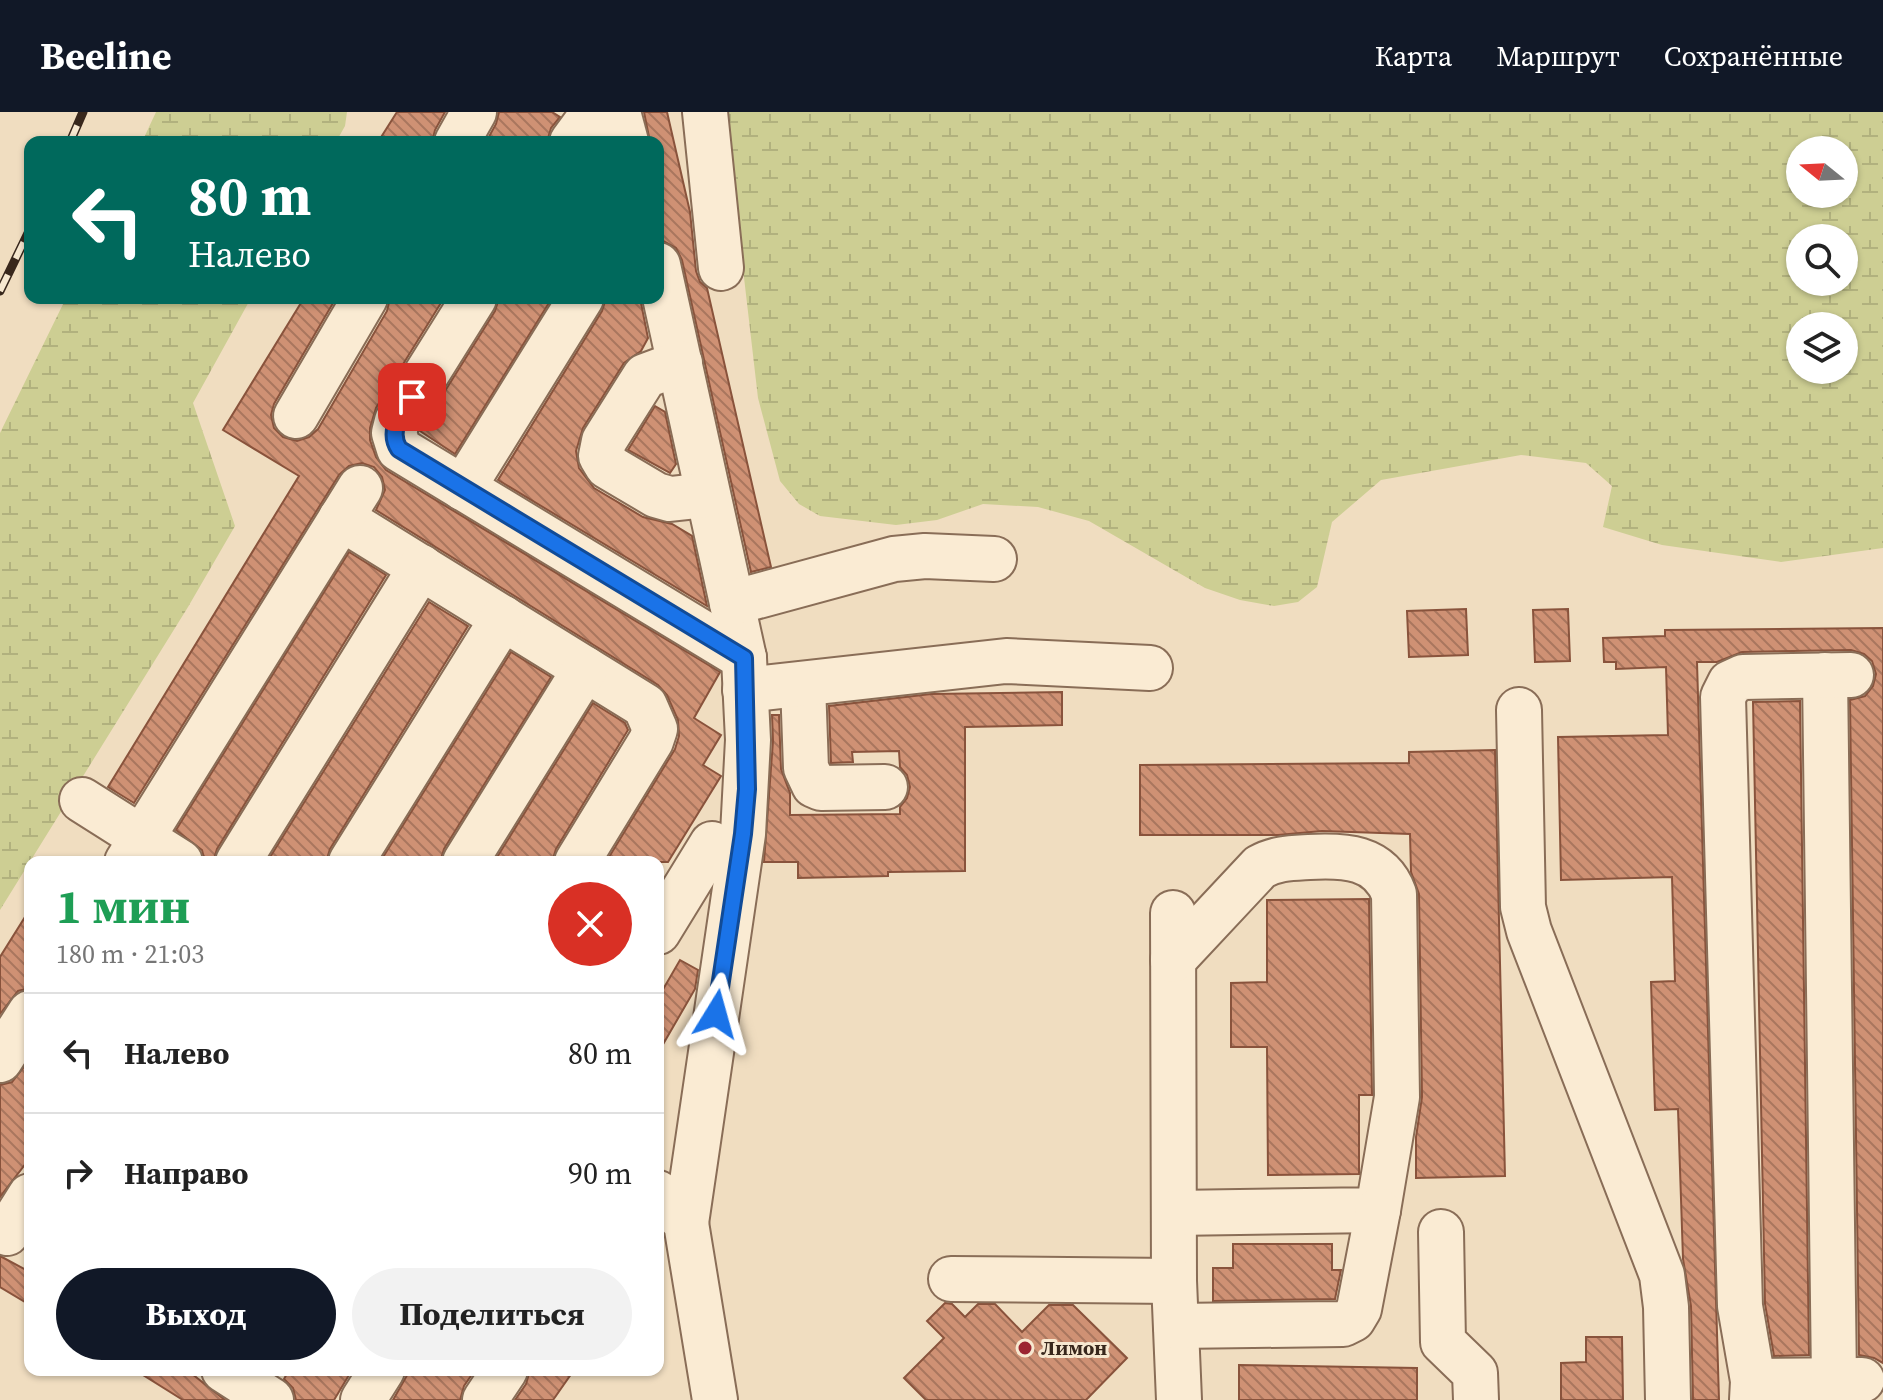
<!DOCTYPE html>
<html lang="ru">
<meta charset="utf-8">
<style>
body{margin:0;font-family:"Source Serif 4",serif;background:#f2f2f2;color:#222;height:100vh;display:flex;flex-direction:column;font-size:30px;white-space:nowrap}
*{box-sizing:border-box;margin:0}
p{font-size:26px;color:#767676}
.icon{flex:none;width:44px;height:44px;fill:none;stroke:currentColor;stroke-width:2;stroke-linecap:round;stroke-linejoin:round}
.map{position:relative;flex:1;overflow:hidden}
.side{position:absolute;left:24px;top:744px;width:640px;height:520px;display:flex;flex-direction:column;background:#fff;border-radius:16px;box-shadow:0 2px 6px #0004}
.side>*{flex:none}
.banner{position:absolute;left:24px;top:24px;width:640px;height:168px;border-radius:16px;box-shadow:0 2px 6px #0004;background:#00695c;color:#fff;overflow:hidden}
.needle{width:52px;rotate:288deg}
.controls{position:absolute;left:1786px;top:24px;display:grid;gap:16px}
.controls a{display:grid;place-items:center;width:72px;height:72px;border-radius:50%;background:#fff;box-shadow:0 2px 6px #0004;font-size:40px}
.pin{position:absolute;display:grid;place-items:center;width:68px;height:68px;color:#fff;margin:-34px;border-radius:16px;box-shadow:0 4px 12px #0006}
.me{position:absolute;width:88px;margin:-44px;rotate:8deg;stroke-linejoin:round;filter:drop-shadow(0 0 6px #0008)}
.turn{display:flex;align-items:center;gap:28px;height:168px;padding:0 32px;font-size:36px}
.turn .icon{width:104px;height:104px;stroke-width:2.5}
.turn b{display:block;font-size:56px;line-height:68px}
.round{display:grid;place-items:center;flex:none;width:84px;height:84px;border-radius:42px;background:#f2f2f2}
.overview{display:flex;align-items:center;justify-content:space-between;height:136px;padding:0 32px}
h1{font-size:48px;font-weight:700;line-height:60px;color:#1e9e55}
.primary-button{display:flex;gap:16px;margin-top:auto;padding:16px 32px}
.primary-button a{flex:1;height:92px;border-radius:48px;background:#111827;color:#fff;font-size:32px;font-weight:700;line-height:92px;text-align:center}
.primary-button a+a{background:#f2f2f2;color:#222}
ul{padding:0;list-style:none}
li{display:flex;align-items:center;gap:24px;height:120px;padding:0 32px;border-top:2px solid #e0e0e0}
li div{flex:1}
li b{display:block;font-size:30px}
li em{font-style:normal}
header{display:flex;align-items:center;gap:48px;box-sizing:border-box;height:112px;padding:0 40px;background:#111827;color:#fff}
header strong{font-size:38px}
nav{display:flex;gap:44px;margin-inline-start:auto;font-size:28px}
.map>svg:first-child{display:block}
</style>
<header>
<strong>Beeline</strong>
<nav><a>Карта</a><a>Маршрут</a><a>Сохранённые</a></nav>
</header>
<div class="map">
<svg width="1883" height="1288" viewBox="0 0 1883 1288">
<defs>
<pattern id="wetland-marsh" width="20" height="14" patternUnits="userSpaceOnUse" patternTransform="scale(2)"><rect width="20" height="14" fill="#cdce93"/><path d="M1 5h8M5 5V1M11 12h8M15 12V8" fill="none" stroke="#b1b17e"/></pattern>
<pattern id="building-back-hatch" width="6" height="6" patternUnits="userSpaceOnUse" patternTransform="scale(2)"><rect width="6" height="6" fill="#cf9174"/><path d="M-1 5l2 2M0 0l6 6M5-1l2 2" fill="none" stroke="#a9765e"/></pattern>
</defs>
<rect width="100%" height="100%" fill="#f0ddc0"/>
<g fill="url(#wetland-marsh)" fill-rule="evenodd">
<polygon points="156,0 347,0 345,14 336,30 142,30"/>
<path d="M722,0h1161v436l-102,14 -119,-17 -59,-18 9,-41 -26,-23 -65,-8 -140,25 -49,42 -15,65 -19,15 -24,4 -34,-6 -35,-12 -116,-67 -51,-14 -55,-3 -46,16 -41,5 -76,-9 -21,-12 -19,-23 -22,-83 -26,-224zM1800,38h44v44h-44zM1800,126h44v44h-44zM1800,214h44v44h-44z"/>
<polygon points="66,186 251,186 193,291 235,414 188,495 0,798 0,321"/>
</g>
<g fill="url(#building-back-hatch)" stroke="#89533c" stroke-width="2">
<polygon points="397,0 445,0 435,18 432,30 378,30"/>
<polygon points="499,0 552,0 560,5 551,16 547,30 486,30 496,12"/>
<polygon points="644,0 667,0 690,100 696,159 700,170 707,176 771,455 751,460 682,148 676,136 663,129 658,108 658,30 650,30"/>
<polygon points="304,186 336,186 274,292 271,303 274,316 283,325 297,329 309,325 318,317 387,199 390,186 444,186 376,296 370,316 370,328 376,345 386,358 720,560 694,606 721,623 703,653 721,664 668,750 606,750 675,637 679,624 678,608 667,583 658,573 376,398 385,378 382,365 374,355 362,351 349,354 339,363 134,691 108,675 299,364 223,318"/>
<polygon points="499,186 552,186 455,342 420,319 495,199"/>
<polygon points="606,186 640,186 648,226 641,239 624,251 583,316 576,339 579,356 594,376 643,405 672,412 692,424 707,494 498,368 602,199"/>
<polygon points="655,294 665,300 676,352 670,361 628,338"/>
<polygon points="349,440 386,463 217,737 213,750 205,750 202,738 176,718"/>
<polygon points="429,490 468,514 330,737 326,750 267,750"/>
<polygon points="1466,497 1468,543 1409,545 1407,499"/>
<polygon points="1568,497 1570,549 1535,550 1533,498"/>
<polygon points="1883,516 1883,1251 1874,1246 1859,1243 1850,588 1865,584 1873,574 1876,562 1872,549 1864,542 1851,538 1742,540 1717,550 1697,550 1719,1288 1693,1288 1691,1194 1683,1147 1678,997 1655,998 1651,870 1675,869 1672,765 1561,768 1558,625 1668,623 1666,555 1616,557 1616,550 1604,550 1603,526 1665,524 1665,518"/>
<polygon points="511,540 551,565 444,737 440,750 380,750"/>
<polygon points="1062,580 1062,613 965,615 965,759 888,760 888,764 798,766 798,750 764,750 773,629 772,603 779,603 781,657 790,681 790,703 900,702 900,695 907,686 910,675 907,663 900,655 899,639 852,640 853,650 831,651 829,594 931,582"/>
<polygon points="1800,589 1809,1243 1774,1244 1765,1192 1753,590"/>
<polygon points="593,591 625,611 628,618 556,737 552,750 494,750"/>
<polygon points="1495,638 1505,1064 1416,1066 1416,1025 1422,985 1419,782 1411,760 1410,722 1322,719 1278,723 1140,723 1140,653 1409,651 1409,640"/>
<polygon points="1369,787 1372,983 1359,983 1359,1062 1268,1063 1267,935 1231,935 1231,871 1267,870 1267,788"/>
<polygon points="30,797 30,876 18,879 0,902 0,845"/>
<polygon points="680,848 698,858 695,877 658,941 658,886"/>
<polygon points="30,947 30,1046 0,1085 0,973 12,970"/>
<polygon points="1233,1132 1332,1132 1332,1158 1341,1158 1335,1187 1213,1189 1213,1156 1233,1156"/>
<polygon points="0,1144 30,1160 30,1193 0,1175"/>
<polygon points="945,1191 952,1192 965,1205 978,1192 995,1192 1022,1220 1049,1193 1073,1193 1127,1246 1086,1288 926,1288 904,1266 944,1226 927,1209"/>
<polygon points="1586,1225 1622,1225 1623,1288 1561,1288 1561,1251 1586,1250"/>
<polygon points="1239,1253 1417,1256 1417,1288 1239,1288"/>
<polygon points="135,1258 187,1258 225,1288 183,1288"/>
<polygon points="289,1258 352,1258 334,1288 296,1288 293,1276 284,1267"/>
<polygon points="410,1258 475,1258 464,1274 460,1288 393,1288"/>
<polygon points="530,1258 574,1258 553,1288 515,1288 526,1272"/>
</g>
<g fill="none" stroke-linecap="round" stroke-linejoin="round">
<g stroke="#896d57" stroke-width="48">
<g id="minor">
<polyline points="618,0 626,30"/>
<polyline points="705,0 721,156"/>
<polyline points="457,30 474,0"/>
<polyline points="572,30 594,0"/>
<polyline points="658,153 744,546"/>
<polyline points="474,186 397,309 394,321 399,337 744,546 748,628 743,722 686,1111"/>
<polyline points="680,251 645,264 604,329 601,344 607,354 656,383 670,387 707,383"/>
<polyline points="296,304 365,186"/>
<polyline points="463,376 581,186"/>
<polyline points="341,406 645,594 655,617 651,629 577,750"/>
<polyline points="732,491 894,447 925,444 994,447"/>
<polyline points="1825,563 1834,1268"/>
<polyline points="803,572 806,656 814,673 821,676 885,675"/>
<polyline points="745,578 1006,549 1150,556"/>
<polyline points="1519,598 1523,795 1529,819 1662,1163 1666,1195 1668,1288"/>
<polyline points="82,688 180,750"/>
<polyline points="127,750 360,376"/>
<polyline points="238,750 421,455"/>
<polyline points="351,750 503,506"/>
<polyline points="465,750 585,557"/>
<polyline points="1173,801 1174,1169 1179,1288"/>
<polyline points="658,820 712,732"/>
<path d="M1173,848l87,-93c16,-9 31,-9 49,-10 35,-2 71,-1 85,37l3,203 -19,113 -204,3"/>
<polyline points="0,948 30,901"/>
<polyline points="658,1081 686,1111 715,1288"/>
<polyline points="1441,1120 1443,1230 1475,1261 1476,1288"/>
<polyline points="7,1121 30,1084"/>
<polyline points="951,1167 1174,1169"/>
<polyline points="1176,1214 1343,1212 1353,1207 1359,1197 1378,1098"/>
<polyline points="224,1258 271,1288"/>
<polyline points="1753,1269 1862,1268"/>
<polyline points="363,1288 382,1258"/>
<polyline points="485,1288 505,1258"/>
<polyline points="1752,1288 1753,1269 1740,1194 1723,585 1730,571 1743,565 1851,563"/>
</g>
</g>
<use href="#minor" stroke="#faebd3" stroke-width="44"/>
<g stroke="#38271c" stroke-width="9">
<g id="rail">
<polyline points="70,30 83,0"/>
<polyline points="0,179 30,117"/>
</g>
</g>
<use href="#rail" stroke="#f7e8d0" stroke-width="6" stroke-dasharray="18" stroke-linecap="butt"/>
</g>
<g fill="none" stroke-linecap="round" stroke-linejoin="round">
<g stroke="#114b97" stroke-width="20">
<path id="route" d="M412,285c-10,16 -25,33 -13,52l345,209 3,131 -4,45 -27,180"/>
</g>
<use href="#route" stroke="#1a73e8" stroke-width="14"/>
</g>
<circle fill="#9b2531" stroke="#f7e8d0" stroke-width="3" cx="1025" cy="1236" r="8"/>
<g text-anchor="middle" stroke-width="6" stroke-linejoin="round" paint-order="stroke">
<g font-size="20" font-weight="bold" fill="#38271c" stroke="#f7e8d0" text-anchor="start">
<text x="1041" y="1243">Лимон</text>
</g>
</g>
</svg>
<div class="controls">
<a><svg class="needle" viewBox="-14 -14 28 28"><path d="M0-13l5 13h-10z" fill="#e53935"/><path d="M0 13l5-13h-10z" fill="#767676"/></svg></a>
<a><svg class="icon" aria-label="search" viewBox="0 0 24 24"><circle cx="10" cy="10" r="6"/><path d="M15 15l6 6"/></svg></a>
<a><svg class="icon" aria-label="layers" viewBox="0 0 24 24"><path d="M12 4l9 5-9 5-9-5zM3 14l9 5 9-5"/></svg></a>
</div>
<div class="pin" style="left:412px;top:285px;background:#d93025"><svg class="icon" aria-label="arrive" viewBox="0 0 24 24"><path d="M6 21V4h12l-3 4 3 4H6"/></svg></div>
<svg class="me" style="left:716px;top:902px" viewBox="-20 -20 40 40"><path d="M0-17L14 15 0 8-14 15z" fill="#1a73e8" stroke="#fff" stroke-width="4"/></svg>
<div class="banner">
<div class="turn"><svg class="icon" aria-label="left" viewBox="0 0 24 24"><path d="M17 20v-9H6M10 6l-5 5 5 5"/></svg><div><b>80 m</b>Налево</div></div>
</div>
<section class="side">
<div class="overview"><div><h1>1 мин</h1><p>180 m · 21:03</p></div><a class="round" style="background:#d93025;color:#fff"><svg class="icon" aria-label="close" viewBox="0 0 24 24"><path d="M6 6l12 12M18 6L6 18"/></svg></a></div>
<ul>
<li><svg class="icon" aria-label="left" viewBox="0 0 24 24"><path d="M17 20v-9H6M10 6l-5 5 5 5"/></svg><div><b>Налево</b></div><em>80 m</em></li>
<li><svg class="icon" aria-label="right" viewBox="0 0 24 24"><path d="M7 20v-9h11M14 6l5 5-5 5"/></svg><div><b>Направо</b></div><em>90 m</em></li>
</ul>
<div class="primary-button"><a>Выход</a><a>Поделиться</a></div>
</section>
</div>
